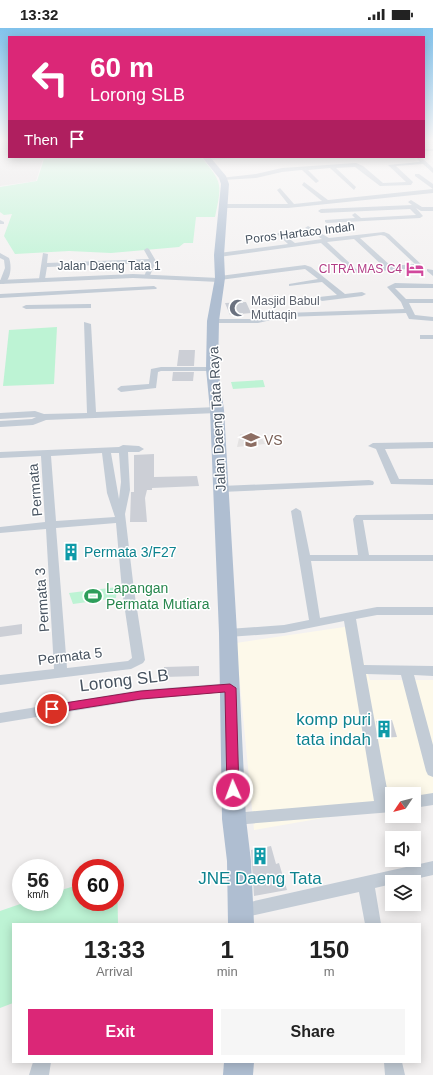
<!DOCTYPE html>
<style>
body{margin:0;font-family:Arial,sans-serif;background:#f6f6f6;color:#222;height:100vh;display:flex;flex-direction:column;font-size:15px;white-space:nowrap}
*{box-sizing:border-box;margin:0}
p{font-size:13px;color:#767676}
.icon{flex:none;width:22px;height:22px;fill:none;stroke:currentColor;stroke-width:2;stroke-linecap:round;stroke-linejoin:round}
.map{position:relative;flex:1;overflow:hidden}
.sheet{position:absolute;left:12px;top:895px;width:409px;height:140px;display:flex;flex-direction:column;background:#fff;border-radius:0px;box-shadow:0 2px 10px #0003}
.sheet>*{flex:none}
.hud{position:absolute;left:8px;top:8px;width:417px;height:122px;border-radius:0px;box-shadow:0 2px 10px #0003;background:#db2777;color:#fff;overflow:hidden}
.needle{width:26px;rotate:235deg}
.controls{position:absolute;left:385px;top:759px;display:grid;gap:8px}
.controls a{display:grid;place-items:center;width:36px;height:36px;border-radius:0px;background:#fff;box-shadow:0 2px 10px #0003;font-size:20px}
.speed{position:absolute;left:12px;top:831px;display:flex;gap:8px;font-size:20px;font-weight:700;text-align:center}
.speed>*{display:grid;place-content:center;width:52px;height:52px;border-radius:50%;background:#fff;box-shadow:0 2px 10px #0003;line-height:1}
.speed small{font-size:10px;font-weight:400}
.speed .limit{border:6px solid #d22;background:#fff;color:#111}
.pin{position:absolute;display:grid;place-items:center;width:34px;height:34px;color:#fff;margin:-17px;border:2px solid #fff;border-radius:50%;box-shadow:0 1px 4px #0007}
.me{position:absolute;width:44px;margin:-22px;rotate:358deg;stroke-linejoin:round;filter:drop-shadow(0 0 3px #0008)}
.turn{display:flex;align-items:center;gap:14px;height:84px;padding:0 16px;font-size:18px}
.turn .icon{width:52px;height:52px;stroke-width:2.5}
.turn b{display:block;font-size:28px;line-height:34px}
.then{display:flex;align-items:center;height:38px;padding:0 16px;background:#0003;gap:8px;font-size:15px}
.eta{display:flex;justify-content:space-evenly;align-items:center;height:68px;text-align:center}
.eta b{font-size:24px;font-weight:700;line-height:28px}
.action{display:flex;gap:8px;margin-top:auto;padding:8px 16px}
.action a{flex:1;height:46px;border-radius:0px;background:#db2777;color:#fff;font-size:16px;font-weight:700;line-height:46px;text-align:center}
.action a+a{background:#f6f6f6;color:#222}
.status{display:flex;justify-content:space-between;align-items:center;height:28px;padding:0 20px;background:#fff;direction:ltr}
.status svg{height:11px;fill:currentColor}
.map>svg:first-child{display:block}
</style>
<div class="status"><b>13:32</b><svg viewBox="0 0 49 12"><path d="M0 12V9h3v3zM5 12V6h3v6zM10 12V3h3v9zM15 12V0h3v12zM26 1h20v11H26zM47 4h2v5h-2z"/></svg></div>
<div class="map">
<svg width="433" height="1047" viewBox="0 0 433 1047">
<rect width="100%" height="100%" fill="#f3f1f1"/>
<polygon fill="#fdf9ea" points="351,598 370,652 433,652 433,771 414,774 414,766 392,766 392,778 254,802 236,615"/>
<g fill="#e4e2e2">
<polygon points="0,112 9,112 9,129 72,129 43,131 36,153 0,158"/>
<polygon points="240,406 261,408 265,416 237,419"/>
</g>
<g fill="#bdf3d4">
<path d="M76,129h125c22,26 21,27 14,60h-19l-3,26h-9l-5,4 -68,6 -42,-2 -54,3 -11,-18 8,-22 -8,1 -4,-3v-25l37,-6 7,-22z"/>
<polygon points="57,299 54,356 3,358 9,302"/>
<polygon points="263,352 265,359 233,361 231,354"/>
<polygon points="117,559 116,570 73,576 69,565"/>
<polygon points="117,843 118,896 13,896 13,975 0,980 0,883 26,874 55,874 55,864 81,856 81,874 115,874 115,844"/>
</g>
<g fill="#cccfd6">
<polygon points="246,274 251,285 230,287 225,275"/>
<polygon points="179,322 195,322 194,338 177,338"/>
<polygon points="173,344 194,344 193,353 172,353"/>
<polygon points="154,426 154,449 197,448 199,458 152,460 152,462 147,462 145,470 147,494 130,494 131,464 134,464 134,427"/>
<polygon points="22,596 22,606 0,609 0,599"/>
<polygon points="199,638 199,648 164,649 164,639"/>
<polygon points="392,692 397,709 379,710 376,693"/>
<polygon points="271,818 276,836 279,835 287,862 254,868 251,822"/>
</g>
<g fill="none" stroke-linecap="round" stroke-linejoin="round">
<g fill="#c3ccd6" fill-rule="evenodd">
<rect x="424" y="121" width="9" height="2"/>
<polygon points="220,129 257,129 208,132 206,131"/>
<polygon points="416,129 421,129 433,140 433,145 423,136 396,138 413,154 411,157 380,158 355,139 336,140 356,159 354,162 330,140 308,142 319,153 316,155 302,142 282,144 256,150 223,152 220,150 256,146 282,140 356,135 363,138 383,155 406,154 388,137 420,134"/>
<polygon points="415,146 419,146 433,156 433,161 415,148"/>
<polygon points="304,154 328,172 433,161 433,165 288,180 224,180 221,178 224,176 288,176 277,162 280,160 294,176 322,173 302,157"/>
<polygon points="411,172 422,179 433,179 433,183 421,183 416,180 423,188 420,190 327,195 325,194 325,192 355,190 352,187 355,185 361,190 416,187 410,181 321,185 318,183 321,181 412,177 408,174"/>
<polygon points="0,192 4,194 4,196 0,196"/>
<path d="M308,198l21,12 55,-6 5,2 34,32 -3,2 -66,5 -33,-30 -102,14 -3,-2 3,-2 69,-9 -10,-9 -1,-1 3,-2 15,11 27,-4 -16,-10 -1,-1zM381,207l4,1 30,28 -24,2 -31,-28zM354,211l30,28 -28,2 -29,-27z"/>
<polygon points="147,220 149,221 156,233 149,250 144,249 149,235 47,239 45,251 42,253 39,251 43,225 48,226 47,235 149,231 144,222"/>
<path d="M0,225l9,5c3,8 2,22 -6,26l-3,-3 5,-13 -1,-8 -4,-2z"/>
<polygon points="305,237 311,239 345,266 362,264 366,266 362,268 322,273 318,271 319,269 337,267 322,254 289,258 289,256 318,251 305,241 220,252 217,250 220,248"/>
<polygon points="427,241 433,242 433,248 427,243"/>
<polygon points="395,255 433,256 433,260 395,260 406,271 433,271 433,275 409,275 415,287 433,289 433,293 409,291 406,285 284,289 258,295 213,295 209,293 213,291 258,291 284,285 404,281 401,274 387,259"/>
<polygon points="154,258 157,260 156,261 0,270 0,266"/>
<polygon points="88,276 91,276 91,280 26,281 22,279 26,277"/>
<polygon points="84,294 91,296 96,384 217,379 221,382 217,385 46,392 33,397 0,399 0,393 32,391 36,389 0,391 0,385 35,383 44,386 87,385"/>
<rect x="420" y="307" width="13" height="4"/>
<polygon points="161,339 212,339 216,341 212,343 161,343 158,344 156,360 121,364 117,361 121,358 149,356 151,341"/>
<polygon points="433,414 433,420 385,421 399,451 433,451 433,457 391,456 376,421 368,418 373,415"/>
<path d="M123,417l16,1 5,3 -5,3h-11l2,38 -5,24 9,76 11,70 -2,3 -12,6 -131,16v-10l54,-6 -8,-140 -46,4v-6l45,-5 -4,-66 -41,2v-6l119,-5zM102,425l5,40 8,24 -59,4 -5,-65zM111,425h8l2,29 -2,17zM116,495l6,67 10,68 -4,3 -61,7 -11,-140z"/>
<polygon points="369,452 373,453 374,455 373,457 221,464 216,461 221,458"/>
<polygon points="296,480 301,483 310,527 358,527 353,491 356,487 433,486 433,492 363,492 369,527 433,527 433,533 311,533 320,590 377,579 433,579 433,587 377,587 356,591 364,637 433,638 433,648 414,647 433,717 433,749 428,747 426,743 401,647 366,646 389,772 392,772 392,784 234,797 229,795 226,791 229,787 234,785 374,773 344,593 284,605 228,609 224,608 222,605 224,602 228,601 284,597 309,592 291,483"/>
<polygon points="230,655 235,657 237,660 235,663 141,672 0,695 0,685 141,662"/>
<polygon points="433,765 433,777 414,780 414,768"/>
<polygon points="433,833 433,847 402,854 392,854 392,856 375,860 381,896 365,896 359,864 241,890 235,888 233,883 235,878 241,876"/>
<polygon points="33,1034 51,1034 49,1047 29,1047"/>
<polygon points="384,1034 402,1034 405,1047 385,1047"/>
</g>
<polygon fill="#c3ccd6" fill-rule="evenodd" points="133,246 219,250 223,252 219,254 133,250 0,256 0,252"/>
<g fill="#afbed1" fill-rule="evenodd">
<polygon points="202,129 210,129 226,148 229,156 224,227 225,250 219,293 218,341 224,382 237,605 246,791 251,833 254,896 228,896 227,833 222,791 219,605 210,382 206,341 207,293 215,250 214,227 221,156 219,150"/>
<polygon points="224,1034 254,1034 253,1047 223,1047"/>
</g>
</g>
<linearGradient id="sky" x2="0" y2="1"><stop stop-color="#81c2ec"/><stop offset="0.43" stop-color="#faf9f9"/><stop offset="1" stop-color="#faf9f9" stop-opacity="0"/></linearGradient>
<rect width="433" height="259" fill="url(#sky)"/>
<polygon fill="#db2777" stroke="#8e194d" points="230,656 236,660 239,762 237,766 233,767 229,766 227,762 225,664 141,671 52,685 46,681 52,677 141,663"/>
<defs>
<g id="hotel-bare" transform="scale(1.38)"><path d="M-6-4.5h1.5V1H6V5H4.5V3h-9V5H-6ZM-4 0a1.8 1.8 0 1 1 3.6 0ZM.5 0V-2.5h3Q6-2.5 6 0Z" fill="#d1479c" stroke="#fff" stroke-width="2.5" paint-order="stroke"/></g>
<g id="mosque-bare" transform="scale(1.38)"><path d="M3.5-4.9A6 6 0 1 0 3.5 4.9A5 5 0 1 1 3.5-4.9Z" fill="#6b7280" stroke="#fff" stroke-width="2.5" paint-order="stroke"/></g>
<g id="school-bare" transform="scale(1.38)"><path d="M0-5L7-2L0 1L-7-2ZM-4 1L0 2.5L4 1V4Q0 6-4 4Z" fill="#8d6e63" stroke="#fff" stroke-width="2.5" paint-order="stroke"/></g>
<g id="building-bare" transform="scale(1.38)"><path d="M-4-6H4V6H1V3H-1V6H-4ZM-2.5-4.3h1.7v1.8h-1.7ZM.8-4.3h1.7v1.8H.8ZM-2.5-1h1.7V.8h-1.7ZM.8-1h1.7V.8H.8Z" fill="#0f9aa8" stroke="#fff" stroke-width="2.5" paint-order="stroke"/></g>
<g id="stadium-bare" transform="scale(1.38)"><path d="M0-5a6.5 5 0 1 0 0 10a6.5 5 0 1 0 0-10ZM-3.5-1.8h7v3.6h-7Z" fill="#2e9e5b" stroke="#fff" stroke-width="2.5" paint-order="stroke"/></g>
</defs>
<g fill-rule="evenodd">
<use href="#hotel-bare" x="415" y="241"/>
<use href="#mosque-bare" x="238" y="280"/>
<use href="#school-bare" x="251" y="412"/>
<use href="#building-bare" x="71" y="524"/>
<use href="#stadium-bare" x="93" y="568"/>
<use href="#building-bare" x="384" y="701"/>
<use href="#building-bare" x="260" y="828"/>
</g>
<g text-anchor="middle" stroke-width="3" stroke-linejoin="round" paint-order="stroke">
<g font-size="12" fill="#475360" stroke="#fff">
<text transform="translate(300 205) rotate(-7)" y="4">Poros Hartaco Indah</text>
<text x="109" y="242">Jalan Daeng Tata 1</text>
</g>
<g font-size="12" fill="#b23c85" stroke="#fff" text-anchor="end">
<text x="402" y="245">CITRA MAS C4</text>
</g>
<g font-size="12" fill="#5b616d" stroke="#fff" text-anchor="start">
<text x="251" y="277">Masjid Babul<tspan x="251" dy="14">Muttaqin</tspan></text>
</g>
<g font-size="14" fill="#475360" stroke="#fff">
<text transform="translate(217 391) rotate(-93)" y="5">Jalan Daeng Tata Raya</text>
<text transform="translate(35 462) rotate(-95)" y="5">Permata</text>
<text transform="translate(42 572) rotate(-94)" y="5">Permata 3</text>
<text transform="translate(70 628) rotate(-7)" y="5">Permata 5</text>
</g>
<g font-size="14" fill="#785e54" stroke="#fff" text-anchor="start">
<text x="264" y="417">VS</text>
</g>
<g font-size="14" fill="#0d838f" stroke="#fff" text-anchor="start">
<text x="84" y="529">Permata 3/F27</text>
</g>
<g font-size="14" fill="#27864d" stroke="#fff" text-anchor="start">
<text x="106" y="565">Lapangan<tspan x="106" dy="16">Permata Mutiara</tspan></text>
</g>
<g font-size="17" fill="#475360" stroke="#fff">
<text transform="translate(124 652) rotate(-7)" y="6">Lorong SLB</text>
</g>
<g font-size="17" fill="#0d838f" stroke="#fff" text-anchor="end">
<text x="371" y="697">komp puri<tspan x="371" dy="20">tata indah</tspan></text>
<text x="260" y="856" text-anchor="middle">JNE Daeng Tata</text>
</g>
</g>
</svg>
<div class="controls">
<a><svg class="needle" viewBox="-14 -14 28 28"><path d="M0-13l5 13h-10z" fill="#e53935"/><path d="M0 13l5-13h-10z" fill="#767676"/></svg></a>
<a><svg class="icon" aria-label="sound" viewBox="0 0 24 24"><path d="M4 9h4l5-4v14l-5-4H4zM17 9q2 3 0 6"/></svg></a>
<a><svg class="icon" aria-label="layers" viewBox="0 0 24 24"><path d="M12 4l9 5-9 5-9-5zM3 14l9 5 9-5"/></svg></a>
</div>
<div class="speed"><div>56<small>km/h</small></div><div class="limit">60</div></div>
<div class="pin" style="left:52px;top:681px;background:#d93025"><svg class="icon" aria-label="arrive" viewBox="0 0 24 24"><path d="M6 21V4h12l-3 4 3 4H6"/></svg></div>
<svg class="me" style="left:233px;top:762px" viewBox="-20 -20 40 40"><circle r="17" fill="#db2777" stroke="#fff" stroke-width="3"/><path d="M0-11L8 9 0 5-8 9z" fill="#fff"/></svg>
<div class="hud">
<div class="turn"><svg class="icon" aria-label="left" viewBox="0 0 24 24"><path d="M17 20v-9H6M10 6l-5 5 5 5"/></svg><div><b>60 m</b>Lorong SLB</div></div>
<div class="then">Then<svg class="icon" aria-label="arrive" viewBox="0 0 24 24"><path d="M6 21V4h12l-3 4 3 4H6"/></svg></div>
</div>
<section class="sheet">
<div class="eta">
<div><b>13:33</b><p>Arrival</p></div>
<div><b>1</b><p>min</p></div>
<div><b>150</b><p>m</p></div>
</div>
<div class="action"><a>Exit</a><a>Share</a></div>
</section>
</div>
